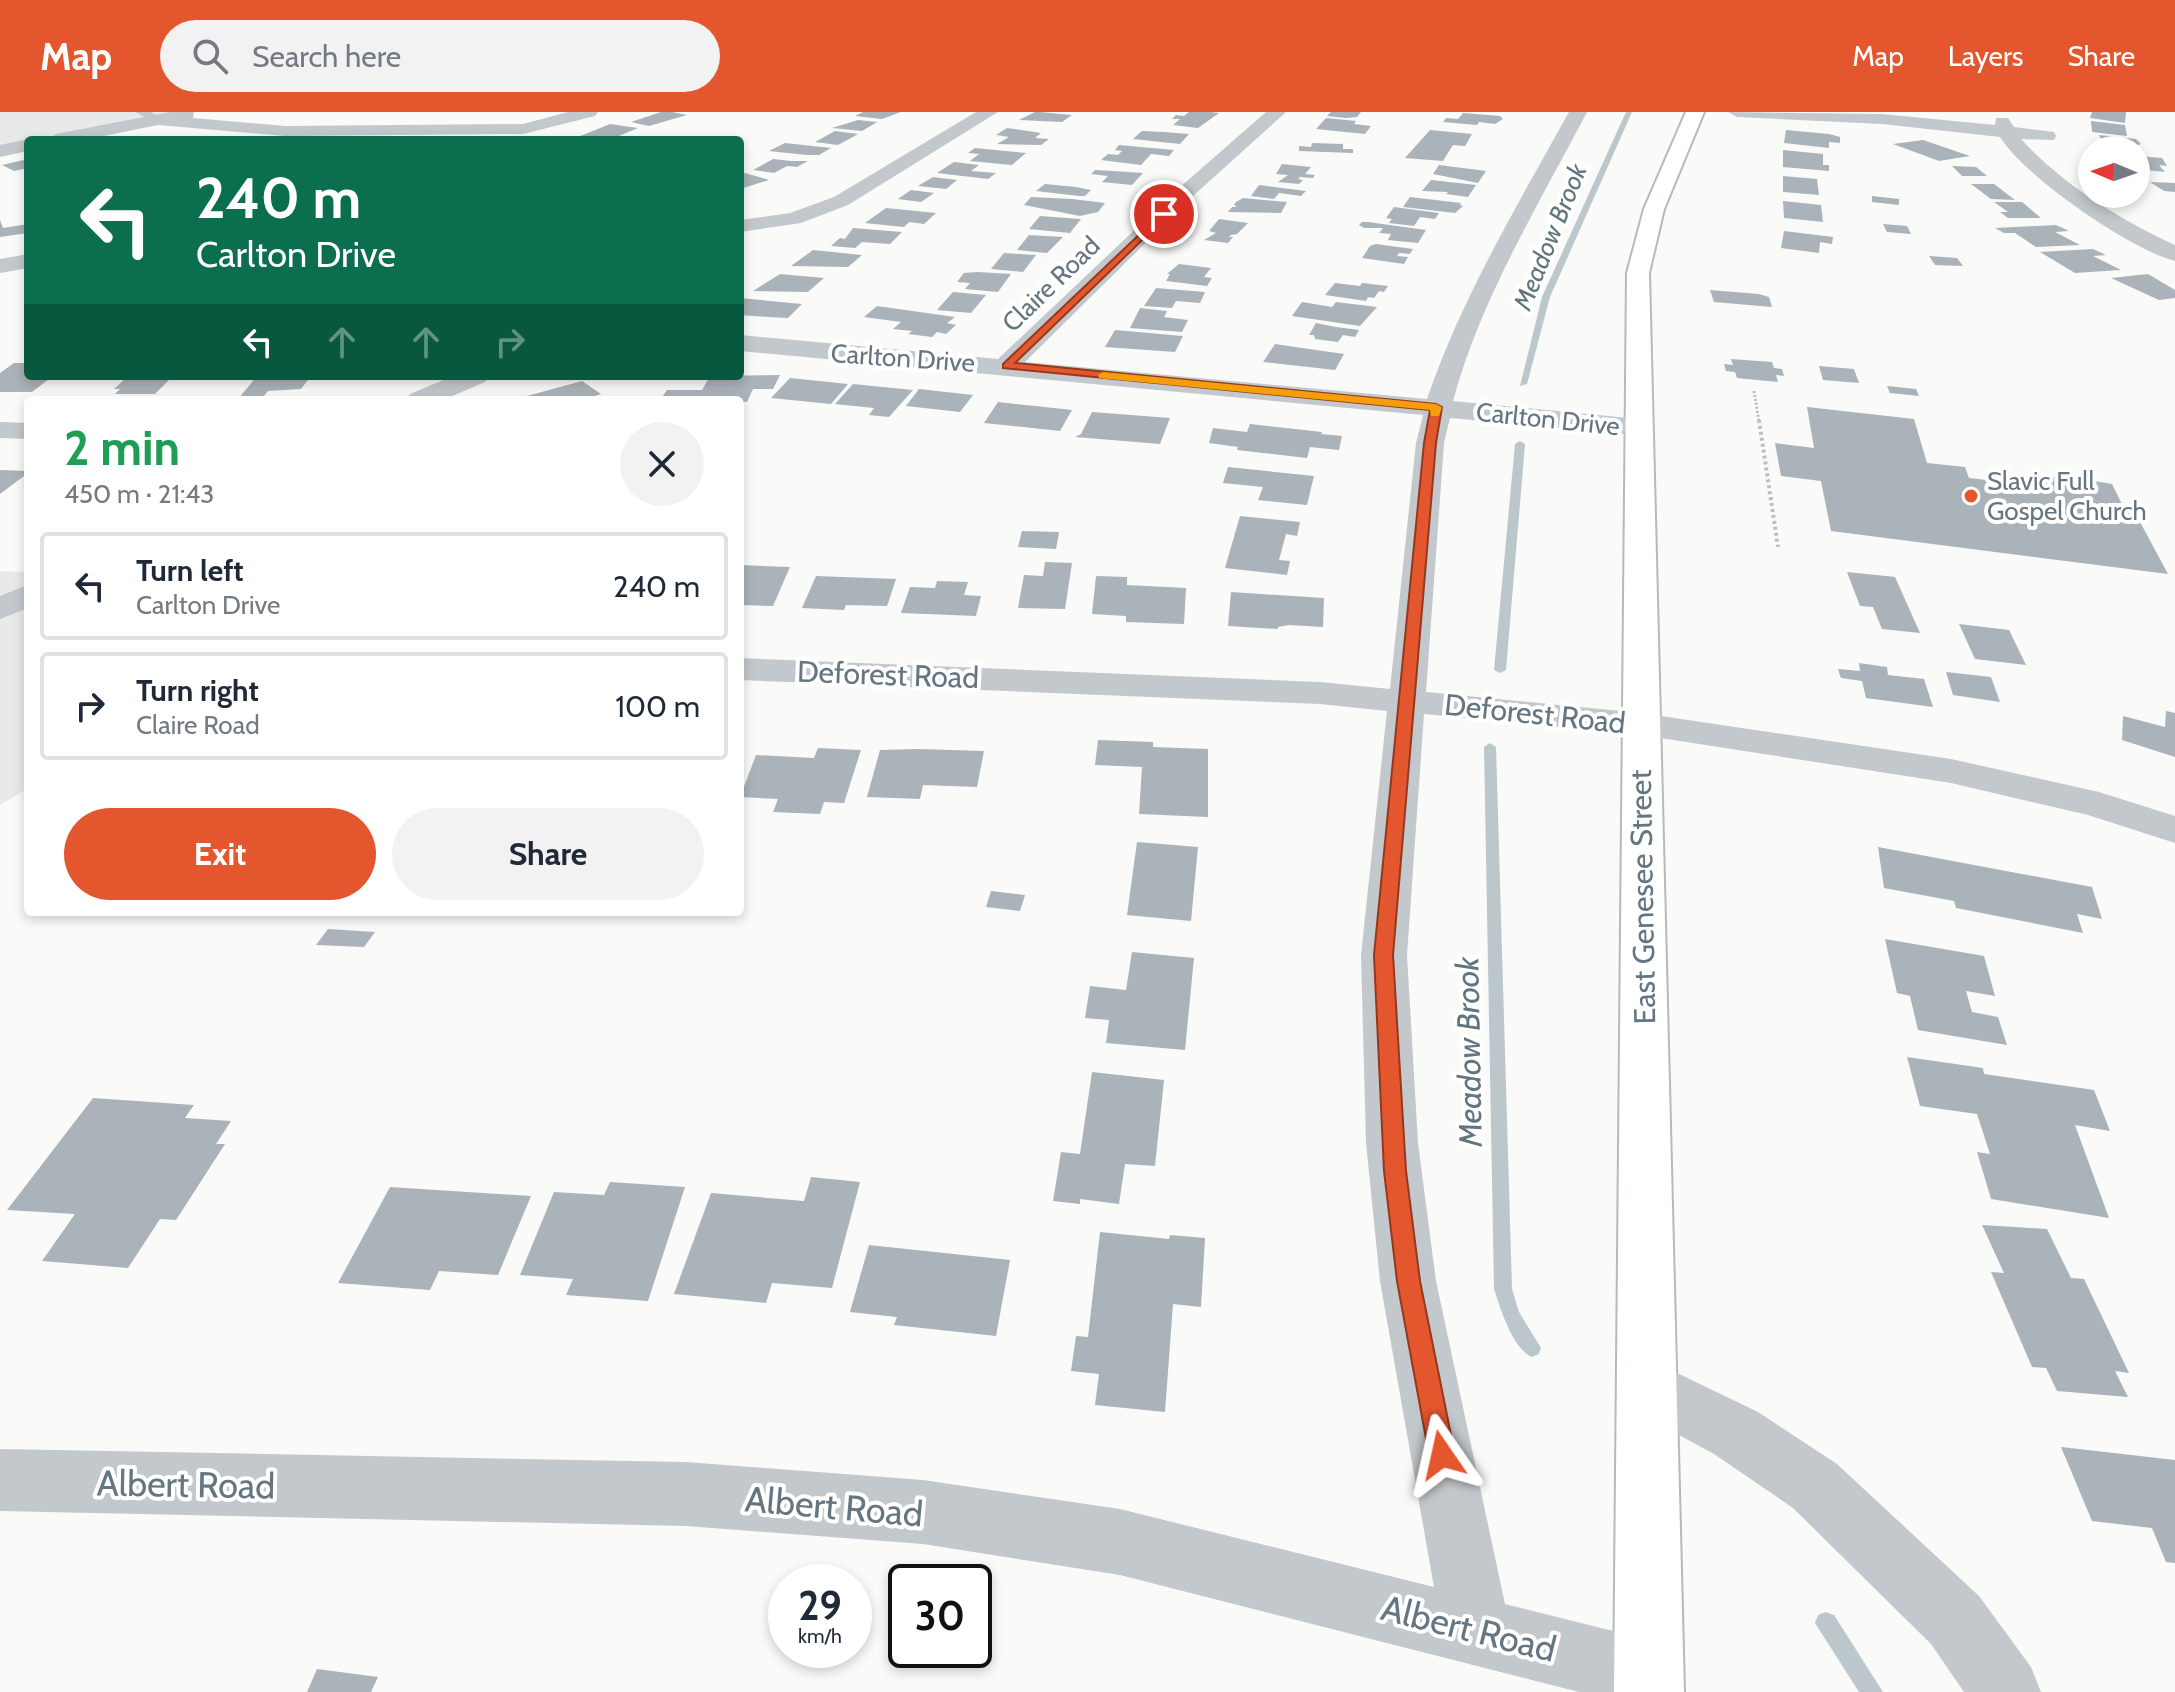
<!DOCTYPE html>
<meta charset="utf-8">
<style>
body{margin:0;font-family:Cabin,sans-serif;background:#f2f2f3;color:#1f2937;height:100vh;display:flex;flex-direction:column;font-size:30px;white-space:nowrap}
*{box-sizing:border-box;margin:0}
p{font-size:26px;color:#747a83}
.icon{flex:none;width:44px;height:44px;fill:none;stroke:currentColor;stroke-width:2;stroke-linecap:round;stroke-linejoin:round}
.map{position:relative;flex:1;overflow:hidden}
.panel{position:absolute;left:24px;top:284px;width:720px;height:520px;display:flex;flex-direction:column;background:#fff;border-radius:8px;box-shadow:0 4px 12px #0003}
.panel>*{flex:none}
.banner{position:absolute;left:24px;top:24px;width:720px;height:244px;border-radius:8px;box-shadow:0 4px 12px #0003;background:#0b6e4f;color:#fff;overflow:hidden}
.needle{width:52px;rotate:272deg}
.fabs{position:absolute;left:2078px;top:24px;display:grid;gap:16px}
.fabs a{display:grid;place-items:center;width:72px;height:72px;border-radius:50%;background:#fff;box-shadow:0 4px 12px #0003;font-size:40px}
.speed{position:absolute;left:768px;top:1452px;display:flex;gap:16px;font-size:40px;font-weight:700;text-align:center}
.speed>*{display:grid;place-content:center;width:104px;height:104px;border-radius:50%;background:#fff;box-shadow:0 4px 12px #0003;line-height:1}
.speed small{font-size:20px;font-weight:400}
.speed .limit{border:4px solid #111;border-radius:12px;background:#fff;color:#111}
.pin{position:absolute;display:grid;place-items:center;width:68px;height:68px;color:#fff;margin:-34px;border:4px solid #fff;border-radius:50%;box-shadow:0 2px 8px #0007}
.me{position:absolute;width:88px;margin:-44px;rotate:349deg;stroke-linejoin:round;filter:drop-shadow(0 0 6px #0008)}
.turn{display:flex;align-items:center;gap:28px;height:168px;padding:0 40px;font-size:36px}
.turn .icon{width:104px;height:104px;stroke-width:2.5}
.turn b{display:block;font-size:56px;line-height:68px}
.lanes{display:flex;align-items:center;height:76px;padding:0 40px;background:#0003;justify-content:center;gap:40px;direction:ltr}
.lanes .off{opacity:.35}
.round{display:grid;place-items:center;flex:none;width:84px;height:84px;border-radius:42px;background:#f2f2f3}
.summary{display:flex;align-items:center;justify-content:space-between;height:136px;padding:0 40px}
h1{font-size:48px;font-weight:700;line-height:60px;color:#1e9e55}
.primary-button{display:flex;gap:16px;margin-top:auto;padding:16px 40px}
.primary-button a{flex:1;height:92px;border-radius:48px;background:#e4572e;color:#fff;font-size:32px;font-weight:700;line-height:92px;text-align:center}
.primary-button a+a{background:#f2f2f3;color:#1f2937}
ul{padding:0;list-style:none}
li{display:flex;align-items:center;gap:24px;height:108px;margin:0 16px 12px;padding:0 24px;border:4px solid #e0e1e3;border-radius:8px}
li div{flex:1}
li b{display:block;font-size:30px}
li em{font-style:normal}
header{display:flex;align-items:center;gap:48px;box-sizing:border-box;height:112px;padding:0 40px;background:#e4572e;color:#fff}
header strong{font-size:38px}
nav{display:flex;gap:44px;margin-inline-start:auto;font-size:28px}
.search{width:560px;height:72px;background:#f2f2f3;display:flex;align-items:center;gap:20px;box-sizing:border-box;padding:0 28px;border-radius:44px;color:#747a83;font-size:30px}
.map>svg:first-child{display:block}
</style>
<header>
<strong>Map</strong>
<div class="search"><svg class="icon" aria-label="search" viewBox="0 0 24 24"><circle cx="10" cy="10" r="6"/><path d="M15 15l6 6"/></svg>Search here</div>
<nav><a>Map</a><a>Layers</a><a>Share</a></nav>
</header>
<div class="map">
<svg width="2175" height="1580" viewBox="0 0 2175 1580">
<rect width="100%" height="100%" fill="#fafaf8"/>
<g fill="#e8e9e9">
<polygon points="0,0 175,0 0,34"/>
<polygon points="0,459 28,460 28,676 0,693"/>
</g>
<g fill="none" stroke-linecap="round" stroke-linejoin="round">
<g fill="#bbc7cb" fill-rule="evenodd">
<polygon points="1626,0 1632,0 1550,185 1527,272 1520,274 1542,185"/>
<polygon points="1520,329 1525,332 1506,558 1500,561 1494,558 1515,332"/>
<path d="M1490,631l6,4 16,542 7,23 22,36 -2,6 -7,3c-19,-8 -32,-49 -38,-68l-10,-542z"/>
<polygon points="1826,1500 1834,1503 1883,1580 1859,1580 1815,1511 1818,1503"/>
</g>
</g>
<g fill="#aab3b9">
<polygon points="672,0 687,3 649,14 631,10 661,0"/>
<polygon points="863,0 901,0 882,7 855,4"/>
<polygon points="1035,0 1040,0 1072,3 1062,10 1019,8"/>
<polygon points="1189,0 1211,0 1219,1 1198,16 1173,13 1180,7 1172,7 1176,3 1184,4"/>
<polygon points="1331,0 1361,0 1357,5 1346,6 1327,4"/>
<polygon points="2092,0 2126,0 2125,11 2090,6"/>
<polygon points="1463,1 1500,4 1503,7 1495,12 1479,10 1477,13 1443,10 1446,6 1458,7"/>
<polygon points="1326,6 1356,9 1354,12 1371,14 1365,22 1316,17"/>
<polygon points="858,8 877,10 862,19 832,16"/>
<polygon points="2091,9 2125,13 2127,24 2092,20"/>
<polygon points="610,12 638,16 609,28 578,25"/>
<polygon points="1007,16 1041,21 1035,26 1049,27 1041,33 997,32 1009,25 996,23"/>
<polygon points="1430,18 1472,22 1465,34 1453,33 1443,49 1405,46"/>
<polygon points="1786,18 1829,22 1840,25 1840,31 1829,30 1829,36 1784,31"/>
<polygon points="835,19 858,22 838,33 815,30"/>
<polygon points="1142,19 1164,20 1189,22 1180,32 1133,27"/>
<polygon points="2099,23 2136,27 2141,32 2130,35 2136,38 2108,36 2118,33 2102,29"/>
<polygon points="1923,28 1970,44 1939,49 1893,32"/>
<polygon points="785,31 831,36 819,43 807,43 769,39"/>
<polygon points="1312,31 1343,32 1343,37 1353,37 1353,41 1299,39 1299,34 1311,35"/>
<polygon points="1119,33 1174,38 1169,44 1151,42 1141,53 1101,48 1108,42 1118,43 1122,39 1115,38"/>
<polygon points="975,36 1026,41 1012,53 970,49 979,42 968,41"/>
<polygon points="1783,38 1823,42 1823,53 1829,53 1829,59 1783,55"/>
<polygon points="2136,44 2162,46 2167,54 2159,53 2165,60 2136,57"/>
<polygon points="28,47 28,56 14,59 2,53"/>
<polygon points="773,47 791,49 808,49 797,55 787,54 774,61 753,58"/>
<polygon points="954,50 979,53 971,59 996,61 988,67 937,61"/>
<polygon points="1282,52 1311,55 1305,62 1315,63 1313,66 1300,65 1298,67 1303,68 1299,72 1278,70 1288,63 1276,62"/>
<polygon points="1439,53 1486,59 1478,71 1433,62"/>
<polygon points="1952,54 1976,55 1987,64 1962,64"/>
<polygon points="1095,58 1113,59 1143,61 1132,73 1102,70 1108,64 1091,62"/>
<polygon points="745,61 769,68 740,77 740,62"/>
<polygon points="1783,64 1817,67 1819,83 1783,80"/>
<polygon points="933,65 957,68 946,77 918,74"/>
<polygon points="1431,68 1476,73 1468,85 1446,82 1448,80 1422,79"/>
<polygon points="2150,70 2175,71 2175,80 2164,79"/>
<polygon points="1045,72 1076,75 1091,78 1085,84 1079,84 1036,79"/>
<polygon points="1971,72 1994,72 2015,88 1991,87"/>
<polygon points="1259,73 1306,79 1301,84 1279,81 1274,87 1251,84"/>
<polygon points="911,78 934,81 921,90 898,87"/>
<polygon points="1872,84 1899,87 1899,93 1872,90"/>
<polygon points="1031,85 1072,87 1105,91 1098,100 1080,104 1024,93"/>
<polygon points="1410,85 1461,91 1460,93 1463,94 1455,101 1403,95"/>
<polygon points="1243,86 1287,90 1281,101 1228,100 1232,95 1237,95 1234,93 1236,90"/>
<polygon points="1783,89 1821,93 1823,110 1784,106"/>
<polygon points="1994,90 2022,90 2041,106 2008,106 2000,100 2008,100"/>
<polygon points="1394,95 1439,101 1435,107 1420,105 1414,114 1389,111 1392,107 1386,106"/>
<polygon points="886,96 936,101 924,112 909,110 904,115 865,111"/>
<polygon points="1040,104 1081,107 1070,121 1029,117"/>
<polygon points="1219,107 1248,111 1237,122 1231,123 1229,125 1233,125 1228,131 1204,128 1216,121 1209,119"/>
<polygon points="0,108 3,116 28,112 28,121 0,125"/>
<polygon points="1362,110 1368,110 1426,118 1418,131 1388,128 1391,122 1379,121 1383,116 1364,116 1359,113"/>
<polygon points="1883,112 1907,114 1911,122 1887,120"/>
<polygon points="2056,113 2069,119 2055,120 2080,133 2036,135 2015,121 2004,121 1995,116"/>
<polygon points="853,116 902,120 890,132 862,130 855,136 831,134 840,126 845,127"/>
<polygon points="1784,119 1833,125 1832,132 1820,130 1819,141 1781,136"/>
<polygon points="1029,123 1063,125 1047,141 1017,138"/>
<polygon points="1376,132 1413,137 1410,142 1399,141 1397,144 1408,145 1404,152 1362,146 1370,134"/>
<polygon points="2093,137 2106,143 2093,144 2121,158 2075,161 2040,140"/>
<polygon points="813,138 862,143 848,155 791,154"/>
<polygon points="1004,141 1036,143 1023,160 991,157"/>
<polygon points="1929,144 1957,146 1963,154 1935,153"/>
<polygon points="1179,152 1211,156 1204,165 1212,166 1207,174 1166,169 1170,162 1167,162"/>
<polygon points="978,160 1011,162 998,180 965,177 970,171 957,170 964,161"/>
<polygon points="780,162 824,166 808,180 753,179"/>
<polygon points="2148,162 2175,178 2175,186 2159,188 2111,166"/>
<polygon points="1335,171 1360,174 1362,171 1388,174 1384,180 1379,179 1374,186 1368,185 1366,189 1325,183"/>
<polygon points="1156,176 1205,180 1200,191 1176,189 1172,196 1144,194"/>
<polygon points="1710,178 1759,182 1769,185 1772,195 1714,190"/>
<polygon points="953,180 986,183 971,201 937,198"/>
<polygon points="740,186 802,192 788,206 769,205 740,203"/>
<polygon points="1302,190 1332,195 1336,190 1377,195 1360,214 1292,204"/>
<polygon points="877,194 955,205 947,211 956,213 946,222 937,220 932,225 908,222 912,219 893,217 901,210 864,205"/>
<polygon points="1140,196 1167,199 1164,205 1188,208 1182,220 1130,216"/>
<polygon points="1316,211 1336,215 1359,218 1355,225 1343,223 1338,230 1315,227 1314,223 1309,223"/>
<polygon points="1115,218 1183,224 1175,240 1105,235"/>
<polygon points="1275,232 1344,242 1335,258 1263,250"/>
<polygon points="1731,247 1772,250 1774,256 1782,257 1784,264 1776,263 1778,270 1737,266 1735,260 1726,259 1724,252 1733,253"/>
<polygon points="14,251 28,251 28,264 53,264 32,280 0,280 0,261"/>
<polygon points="1819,254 1854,257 1859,271 1823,268"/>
<polygon points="780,263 773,277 753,277 747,290 660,288 667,278 702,278 710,264"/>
<polygon points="128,264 173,264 155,282 115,282 120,277 114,277"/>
<polygon points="257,264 311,264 301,277 268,279 263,285 239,286"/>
<polygon points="790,266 848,272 831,292 771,286"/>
<polygon points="582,269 601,282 582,288 532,288 527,284"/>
<polygon points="853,272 913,278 889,305 869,303 874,296 835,292"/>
<polygon points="1887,274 1916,277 1919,284 1890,281"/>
<polygon points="919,277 973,283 960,300 906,294"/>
<polygon points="998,290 1072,298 1060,319 984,311"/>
<polygon points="1807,295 1914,307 1927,351 1965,355 1969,366 2031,373 2026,363 2049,366 2061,363 2112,372 2124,396 2133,397 2168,462 1831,419 1821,369 1781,364 1775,331 1814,336"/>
<polygon points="1092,300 1170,306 1160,332 1075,325 1081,322"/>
<polygon points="1250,312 1322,320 1321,322 1342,324 1339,338 1310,335 1307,346 1237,338 1238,335 1209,331 1213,316 1247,320"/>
<polygon points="1228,355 1314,364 1307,393 1258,388 1263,375 1223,371"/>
<polygon points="0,358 28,359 28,361 0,382"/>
<polygon points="1240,404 1300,410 1297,424 1286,422 1279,448 1290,449 1287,463 1225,456"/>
<polygon points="1022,419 1059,420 1056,437 1018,435"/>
<polygon points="1045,450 1072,451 1065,497 1018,496 1024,463 1043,464"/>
<polygon points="740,453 790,455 773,494 740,493"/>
<polygon points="1847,460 1895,465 1920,521 1882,517 1873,495 1860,494"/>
<polygon points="816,464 896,467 887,494 846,493 844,498 802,496"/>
<polygon points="1096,464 1127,465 1127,473 1186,476 1184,512 1126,510 1126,504 1092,502"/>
<polygon points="937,469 968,470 964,483 981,484 976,504 901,501 910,475 935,476"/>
<polygon points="1231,480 1324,486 1323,515 1289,513 1278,515 1278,517 1228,514"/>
<polygon points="1959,512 2009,518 2026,553 1975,547"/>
<polygon points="1859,551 1887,555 1888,563 1924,567 1933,595 1866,586 1862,569 1841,566 1838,557 1860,559"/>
<polygon points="1946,560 1991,565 2000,590 1953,583"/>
<polygon points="2166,599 2175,601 2175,645 2122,628 2123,604 2165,615"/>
<polygon points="1098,628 1153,630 1153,635 1208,637 1208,705 1139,702 1142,655 1095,653"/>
<polygon points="818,636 861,638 844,691 824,690 820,702 773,700 778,687 740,685 756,643 814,646"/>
<polygon points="918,637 984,639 977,675 923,673 920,687 867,685 880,638"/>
<polygon points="1137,730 1198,735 1191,809 1127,803"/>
<polygon points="1878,735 2092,775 2102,807 2077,802 2083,821 1956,796 1954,789 1884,776"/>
<polygon points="991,779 1025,783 1020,799 986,795"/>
<polygon points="328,817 375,820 364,835 316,833"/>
<polygon points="1885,827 1984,844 1995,884 1966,879 1972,900 1998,905 2007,933 1918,918 1910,884 1897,881"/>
<polygon points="1132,840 1194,846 1185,938 1106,931 1109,908 1085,906 1090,874 1126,878"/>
<polygon points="1907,945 1983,956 1984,962 2094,978 2110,1019 2075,1013 2109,1106 1991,1087 1977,1040 1990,1042 1977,1002 1920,994"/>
<polygon points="1092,960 1164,968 1155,1054 1125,1052 1119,1092 1080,1087 1080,1092 1053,1089 1061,1040 1080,1042"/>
<polygon points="93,986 194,993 185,1006 231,1009 216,1032 225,1032 176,1108 160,1107 128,1156 42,1149 75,1102 7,1098"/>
<polygon points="811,1065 860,1070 832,1176 772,1171 766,1191 674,1182 711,1081 804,1089"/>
<polygon points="610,1070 685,1075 648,1189 566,1183 573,1167 520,1163 554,1080 604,1083"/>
<polygon points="390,1075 531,1084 498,1163 439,1159 430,1178 338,1171"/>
<polygon points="1982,1113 2047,1117 2071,1166 2084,1167 2129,1261 2115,1259 2128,1285 2057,1279 2046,1256 2032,1255 1991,1160 2004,1161"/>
<polygon points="1100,1120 1169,1127 1170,1123 1205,1126 1201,1195 1173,1192 1165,1300 1095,1293 1099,1262 1071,1259 1076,1224 1088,1225"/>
<polygon points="869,1133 1010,1148 996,1224 894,1213 897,1205 850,1200"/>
<polygon points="2061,1335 2175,1348 2175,1451 2166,1450 2152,1416 2092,1409"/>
<polygon points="317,1557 378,1565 371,1580 307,1580"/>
</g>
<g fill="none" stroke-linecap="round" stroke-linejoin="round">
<g stroke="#b5babe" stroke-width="4">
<polygon id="primary" points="1686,0 1704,0 1664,97 1649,161 1684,1580 1614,1580 1627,161 1644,97"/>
</g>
<polyline stroke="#bbbfc2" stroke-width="3" stroke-dasharray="2 2" stroke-linecap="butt" points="1754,279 1759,310"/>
<polyline stroke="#bbbfc2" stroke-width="4" stroke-dasharray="3 3" stroke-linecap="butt" points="1759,308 1778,435"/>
<polygon fill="#c3c8cc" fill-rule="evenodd" points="135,0 151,0 165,8 155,11"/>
<g fill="#c3c8cc" fill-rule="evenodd">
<polygon points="170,0 194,0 193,6 285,14 523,12 568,0 598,0 595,4 523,22 285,24 158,13 84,28 47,28 56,22"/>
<polygon points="976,0 998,0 848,93 801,111 740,120 740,108 790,101 834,85"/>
<path d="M1266,0h20l-93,84 -168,166 402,37c35,-102 90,-193 142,-287h18c-49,94 -106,186 -134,289l186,18 10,2 4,6 -4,6 -10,2 -189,-17 -6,25 -18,249 215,21 310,46 148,33 76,24v27l-87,-28 -137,-32 -310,-48 -217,-21 -17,241 11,188 18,138 69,323 144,36 25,10 10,25 -7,17h-98l-459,-117 -197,-31 -237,-18 -686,-15v-62l686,13 237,18 197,29 314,78 -54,-306 -14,-138 -5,-188 26,-244 -67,-7 -580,-24v-22l580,24 70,7 26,-246 7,-28 -683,-64v-16l258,24 181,-171z"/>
<path d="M1728,0l154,2 113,11 1,-7h12l6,9 40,5 2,4 -2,4 -33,-1c41,45 98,80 154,106v16c-46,-12 -150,-84 -175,-124l-118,-13 -145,-7z"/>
<polygon points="28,27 30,28 28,39 0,45 0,33"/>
<polygon points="28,142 28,156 0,161 0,147"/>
<polygon points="453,264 489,264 485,270 443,288 406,288 410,282"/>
<polygon points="0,310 28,311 28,327 0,326"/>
<polygon points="28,473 28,496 0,507 0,484"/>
<polygon points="1648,1247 1758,1300 1837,1352 1979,1484 2031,1555 2041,1580 1964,1580 1931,1532 1793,1396 1714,1342 1627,1295 1618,1275 1627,1255"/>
</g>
<use href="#primary" fill="#fff" fill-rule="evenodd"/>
</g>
<polygon fill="#e4572e" stroke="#94391e" stroke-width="2" points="1164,99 1167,104 1015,251 1436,292 1442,295 1436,331 1393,843 1406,1059 1420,1169 1455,1343 1451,1352 1442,1356 1433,1352 1429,1343 1397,1169 1384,1059 1374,843 1424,331 1430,298 1003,256 1003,252"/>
<polygon fill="#f59e0b" points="1103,260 1436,292 1442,295 1439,304 1431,304 1430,298 1099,266 1098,263"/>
<circle fill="#e4572e" stroke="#fff" stroke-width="3" cx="1971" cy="384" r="8"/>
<g text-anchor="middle" stroke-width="8" stroke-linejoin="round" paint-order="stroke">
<g font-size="26" font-style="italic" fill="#60757c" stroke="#fff">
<text transform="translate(1550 125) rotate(-68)" y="9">Meadow Brook</text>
</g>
<g font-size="26" fill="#657683" stroke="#fff">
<text transform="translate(1051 172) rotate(-44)" y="9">Claire Road</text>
<text transform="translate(903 246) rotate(4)" y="9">Carlton Drive</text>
<text transform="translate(1548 307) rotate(6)" y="9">Carlton Drive</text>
</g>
<g font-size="26" fill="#657683" stroke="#fff" text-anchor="start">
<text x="1987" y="378">Slavic Full<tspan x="1987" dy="30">Gospel Church</tspan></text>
</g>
<g font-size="30" fill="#657683" stroke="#fff">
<text transform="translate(888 563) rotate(2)" y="10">Deforest Road</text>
<text transform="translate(1535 602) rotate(6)" y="10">Deforest Road</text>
<text transform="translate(1643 785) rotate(-91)" y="10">East Genesee Street</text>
</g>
<g font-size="32" font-style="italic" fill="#60757c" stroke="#fff">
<text transform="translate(1469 940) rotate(-91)" y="11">Meadow Brook</text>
</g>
<g font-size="36" fill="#657683" stroke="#fff">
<text transform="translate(186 1372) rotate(1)" y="13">Albert Road</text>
<text transform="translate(834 1394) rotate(5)" y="13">Albert Road</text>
<text transform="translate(1469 1516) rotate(14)" y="13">Albert Road</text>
</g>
</g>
</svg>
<div class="fabs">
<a><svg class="needle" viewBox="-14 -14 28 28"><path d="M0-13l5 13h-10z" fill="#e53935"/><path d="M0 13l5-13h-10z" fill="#747a83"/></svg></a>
</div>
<div class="speed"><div>29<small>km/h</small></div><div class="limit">30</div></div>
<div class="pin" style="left:1164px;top:102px;background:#d93025"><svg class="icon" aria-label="arrive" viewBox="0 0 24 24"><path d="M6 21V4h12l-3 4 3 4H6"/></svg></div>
<svg class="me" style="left:1442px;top:1343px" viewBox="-20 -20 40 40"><path d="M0-17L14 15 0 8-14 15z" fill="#e4572e" stroke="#fff" stroke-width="4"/></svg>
<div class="banner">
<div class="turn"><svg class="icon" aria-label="left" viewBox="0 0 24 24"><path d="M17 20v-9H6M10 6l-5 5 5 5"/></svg><div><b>240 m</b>Carlton Drive</div></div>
<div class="lanes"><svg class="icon" aria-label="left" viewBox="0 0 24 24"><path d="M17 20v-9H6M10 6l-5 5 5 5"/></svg><svg class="icon off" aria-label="ahead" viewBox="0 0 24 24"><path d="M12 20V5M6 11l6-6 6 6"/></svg><svg class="icon off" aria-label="ahead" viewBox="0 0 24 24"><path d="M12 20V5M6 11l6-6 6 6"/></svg><svg class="icon off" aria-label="right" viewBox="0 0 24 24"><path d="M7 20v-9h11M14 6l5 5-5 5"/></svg></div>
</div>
<section class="panel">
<div class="summary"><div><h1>2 min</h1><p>450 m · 21:43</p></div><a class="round"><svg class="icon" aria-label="close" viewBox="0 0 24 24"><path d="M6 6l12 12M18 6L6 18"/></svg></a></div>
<ul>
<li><svg class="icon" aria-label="left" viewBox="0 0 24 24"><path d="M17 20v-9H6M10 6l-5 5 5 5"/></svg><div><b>Turn left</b><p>Carlton Drive</p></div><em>240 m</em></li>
<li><svg class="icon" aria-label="right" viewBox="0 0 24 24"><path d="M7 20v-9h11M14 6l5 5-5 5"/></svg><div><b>Turn right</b><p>Claire Road</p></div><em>100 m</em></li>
</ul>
<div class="primary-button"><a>Exit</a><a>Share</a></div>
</section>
</div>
